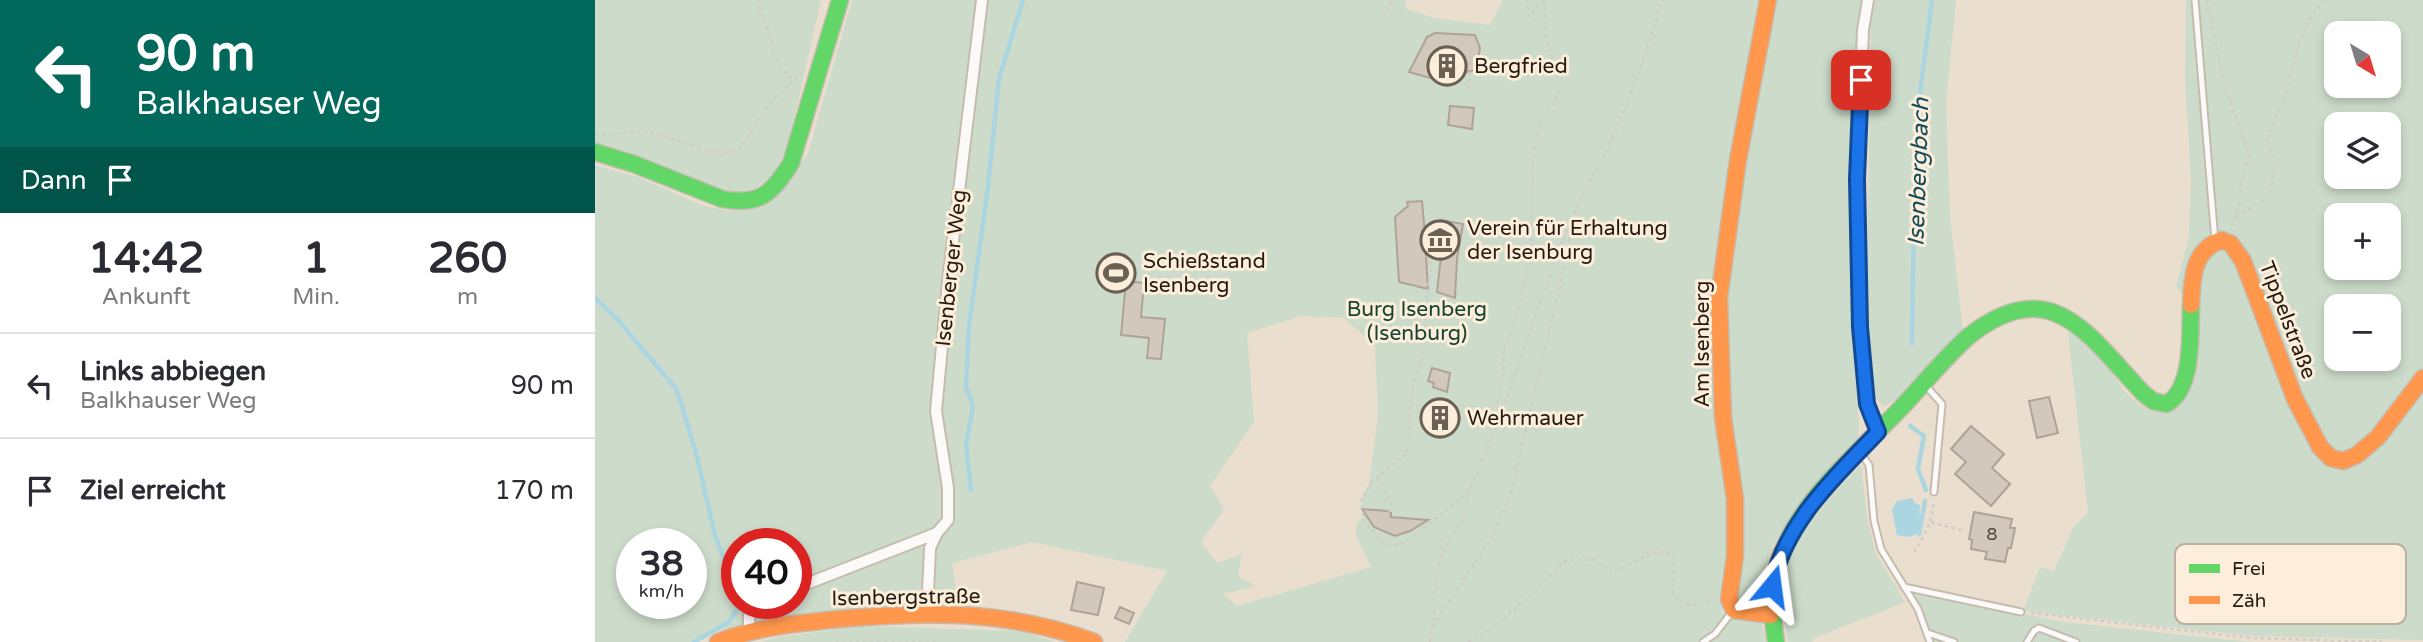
<!DOCTYPE html>
<html lang="de">
<meta charset="utf-8">
<style>
body{margin:0;font-family:"Varela Round",sans-serif;background:#f2f2f3;color:#2b2b33;height:100vh;display:flex;flex-direction:column;font-size:26px;white-space:nowrap}
*{box-sizing:border-box;margin:0}
p{font-size:23px;color:#7c7c81}
.icon{flex:none;width:38px;height:38px;fill:none;stroke:currentColor;stroke-width:2;stroke-linecap:round;stroke-linejoin:round}
.map{position:relative;flex:1;overflow:hidden}
.drawer{display:flex;flex-direction:column;background:#fff;width:595px}
.drawer>*{flex:none}
.top-card{background:#00695c;color:#fff;overflow:hidden}
.needle{width:46px;rotate:142deg}
.fabs{position:absolute;left:1729px;top:21px;display:grid;gap:14px}
.fabs a{display:grid;place-items:center;width:77px;height:77px;border-radius:14px;background:#fff;box-shadow:0 4px 10px #0003;font-size:35px}
.speed{position:absolute;left:21px;top:528px;display:flex;gap:14px;font-size:35px;font-weight:700;text-align:center}
.speed>*{display:grid;place-content:center;width:91px;height:91px;border-radius:50%;background:#fff;box-shadow:0 4px 10px #0003;line-height:1}
.speed small{font-size:18px;font-weight:400}
.speed .limit{border:10px solid #d22;background:#fff;color:#111}
.pin{position:absolute;display:grid;place-items:center;width:60px;height:60px;color:#fff;margin:-30px;border-radius:14px;box-shadow:0 4px 10px #0006}
.me{position:absolute;width:77px;margin:-38px;rotate:16deg;stroke-linejoin:round;filter:drop-shadow(0 0 5px #0008)}
.turn{display:flex;align-items:center;gap:24px;height:147px;padding:0 21px;font-size:32px}
.turn .icon{width:91px;height:91px;stroke-width:2.5}
.turn b{display:block;font-size:49px;line-height:60px}
.then{display:flex;align-items:center;height:66px;padding:0 21px;background:#0003;gap:14px;font-size:26px}
.eta{display:flex;justify-content:space-evenly;align-items:center;height:119px;text-align:center}
.eta b{font-size:42px;font-weight:700;line-height:49px}
ul{padding:0;list-style:none}
li{display:flex;align-items:center;gap:21px;height:105px;padding:0 21px;border-top:2px solid #e1e1e2}
li div{flex:1}
li b{display:block;font-size:26px}
li em{font-style:normal}
main{display:flex;flex:1;min-height:0}
.map>svg:first-child{display:block}
</style>
<main>
<section class="drawer">
<div class="top-card">
<div class="turn"><svg class="icon" aria-label="left" viewBox="0 0 24 24"><path d="M17 20v-9H6M10 6l-5 5 5 5"/></svg><div><b>90 m</b>Balkhauser Weg</div></div>
<div class="then">Dann<svg class="icon" aria-label="arrive" viewBox="0 0 24 24"><path d="M6 21V4h12l-3 4 3 4H6"/></svg></div>
</div>
<div class="eta">
<div><b>14:42</b><p>Ankunft</p></div>
<div><b>1</b><p>Min.</p></div>
<div><b>260</b><p>m</p></div>
</div>
<ul>
<li><svg class="icon" aria-label="left" viewBox="0 0 24 24"><path d="M17 20v-9H6M10 6l-5 5 5 5"/></svg><div><b>Links abbiegen</b><p>Balkhauser Weg</p></div><em>90 m</em></li>
<li><svg class="icon" aria-label="arrive" viewBox="0 0 24 24"><path d="M6 21V4h12l-3 4 3 4H6"/></svg><div><b>Ziel erreicht</b></div><em>170 m</em></li>
</ul>
</section>
<div class="map">
<svg width="1828" height="642" viewBox="0 0 1828 642">
<rect width="100%" height="100%" fill="#eadece"/>
<g fill="#cddcca" fill-rule="evenodd">
<polygon points="0,0 226,0 194,142 179,174 160,188 134,194 0,143"/>
<path d="M257,0h554l-1,8 29,10 56,7 13,-25h261l-49,299 16,202 -1,55 -8,21 2,20 -3,15 40,8 5,22h-641l42,-71 -135,-29 -80,21 6,42 -95,3 -75,7 -75,17 -15,10h-103v-477l43,12 66,29 28,5 27,-3 19,-13 30,-42zM706,316l43,2 31,28 3,69 -9,68 -7,17 1,17 -7,7v11l15,32 -134,39 -14,-12 33,-8 -18,-10 4,-22 -25,9 -16,-21 23,-33 -14,-23 44,-64 -7,-89zM37,544h59v60h-59zM142,544h59v60h-59z"/>
<polygon points="1178,0 1268,0 1257,152 1257,325 1264,423 1263,444 1218,493 1177,545 1162,604 1150,605 1141,597 1131,417 1129,302 1147,161"/>
<polygon points="1279,0 1361,0 1351,103 1355,217 1368,330 1304,398 1289,407 1277,394 1271,324 1276,26"/>
<path d="M1591,0h237v640l-172,-4 -228,-25 17,-44 14,4 19,-43 15,-16 -21,-188 30,28 30,42 20,16 26,-1 23,-98 -20,-25 13,-48 2,-58 -6,-100zM1741,33h53v53h-53zM1741,124h53v53h-53zM1741,215h53v53h-53zM1741,306h53v53h-53z"/>
<path d="M1266,465l7,58 8,31 29,48 -93,37 1,3h-25c-2,-16 -7,-33 -6,-49 5,-52 44,-92 79,-128z"/>
<polygon points="1320,592 1469,622 1655,642 1704,642 1332,642 1323,616 1314,601"/>
<polygon points="267,626 426,631 460,642 166,642 183,637"/>
</g>
<path fill="#abd5e0" d="M1317,498l3,5 5,2c-2,18 7,37 -23,30l-5,-26 5,-8z"/>
<g fill="none" stroke-linecap="round" stroke-linejoin="round">
<g stroke="#abd5e0" stroke-width="4.5">
<polyline points="0,298 23,320 82,390 101,453 120,535 142,595"/>
<polyline points="1317,344 1319,210 1326,85 1337,0"/>
<polyline points="1315,426 1329,436 1323,469 1331,490"/>
<polyline points="376,490 371,445 378,407 371,386 374,326 393,187 404,79 428,0"/>
<polyline points="1324,534 1330,501"/>
<polyline points="99,642 134,622 145,604"/>
</g>
</g>
<g fill="#d3c8bc" stroke="#afa399" stroke-width="2">
<polygon points="840,33 880,35 885,48 881,70 839,79 814,72 832,37"/>
<polygon points="855,106 879,108 877,129 853,125"/>
<polygon points="827,201 829,223 833,289 804,282 800,217 813,206 812,202"/>
<polygon points="850,221 868,224 862,259 860,298 842,292"/>
<polygon points="531,281 549,283 546,317 570,319 566,359 552,358 554,338 526,335"/>
<polygon points="837,368 855,373 852,392 838,387 839,383 833,381"/>
<polygon points="1454,397 1463,433 1442,438 1434,401"/>
<polygon points="832,408 848,411 846,427 829,424"/>
<polygon points="1376,426 1409,454 1397,468 1415,484 1396,506 1360,474 1371,462 1356,449"/>
<polygon points="767,509 793,511 796,513 796,517 833,520 815,531 800,536 779,527"/>
<polygon points="1379,512 1417,519 1415,528 1420,528 1416,548 1413,548 1410,562 1390,559 1392,552 1376,549 1377,540 1374,539"/>
<polygon points="482,582 509,588 503,615 476,610"/>
<polygon points="525,607 539,613 534,624 520,618"/>
</g>
<g fill="none" stroke-linecap="round" stroke-linejoin="round">
<g stroke="#c5bcaf" stroke-width="9">
<g id="lane">
<polyline points="1600,0 1620,241"/>
<polyline points="1331,386 1347,404 1339,492"/>
<polyline points="1265,452 1274,465 1279,521 1286,549 1323,609 1335,642"/>
<polyline points="1309,587 1426,612"/>
<polyline points="1333,633 1359,642"/>
<polyline points="1108,642 1120,634 1137,612"/>
<polyline points="1432,642 1439,631 1444,628 1481,642"/>
</g>
</g>
<g stroke="#c5bcaf" stroke-width="14">
<g id="street">
<polyline points="1273,0 1268,30 1262,179 1265,327 1272,404 1283,432"/>
<polyline points="201,588 342,533"/>
<polyline points="332,614 335,548 342,533 353,520 353,488 341,411 353,282 387,0"/>
<polyline points="154,632 154,616 169,604"/>
</g>
</g>
<g stroke="#c5bcaf" stroke-width="19">
<g id="fast">
<path d="M0,152l39,12 88,35c37,7 50,-5 69,-36l49,-163"/>
<path d="M1181,642c-4,-26 -7,-53 2,-79 20,-62 78,-108 122,-154 23,-24 44,-51 69,-73 84,-66 121,2 175,58l9,7 13,3c28,-14 24,-71 25,-99"/>
</g>
</g>
<g stroke="#c5bcaf" stroke-width="19">
<g id="slow">
<polyline points="1173,0 1143,160 1124,298 1128,418 1140,499 1140,556 1134,599 1139,610 1176,615"/>
<path d="M1596,305c1,-27 2,-56 31,-65l9,4 12,17 52,138 25,48 11,11 12,3 14,-6 21,-18 45,-59"/>
<path d="M123,642c39,-15 80,-19 121,-23 90,-8 170,-9 255,23"/>
</g>
</g>
<g stroke="#d0cdc8" stroke-width="2.5" stroke-dasharray="3.5 3.5" stroke-linecap="butt">
<polyline points="162,0 177,41 179,58 197,80"/>
<polyline points="932,0 934,16 936,16 945,0"/>
<polyline points="1612,0 1629,83 1654,156 1646,183 1645,203 1636,229"/>
<polyline points="788,16 797,0"/>
<polyline points="873,89 878,52 874,42"/>
<polyline points="0,135 51,131 120,152 133,153 145,148 175,103 207,72"/>
<polyline points="1641,217 1668,201 1676,190 1680,166 1674,145 1675,129 1688,103 1701,52 1716,16 1729,0"/>
<polyline points="848,218 839,229 838,236 829,236 826,256 834,257 836,273 832,290 829,352 818,385 812,453 777,482 767,499 768,519 788,544 803,545 813,540 872,494 882,475 905,417 966,243 975,229"/>
<polyline points="845,222 847,225 845,238"/>
<polyline points="905,417 902,404 909,371 908,350 918,329 935,258 938,158 942,135 948,116 958,105 963,91 962,71 952,40 949,0"/>
<polyline points="783,477 796,503 794,513"/>
<polyline points="1336,522 1369,531"/>
<path d="M1319,552c11,-16 18,-31 20,-50"/>
<polyline points="1436,613 1657,638 1787,642"/>
<polyline points="838,626 895,540 916,493 973,250 975,229 981,210 995,179 1013,150 1040,83 1068,0"/>
<polyline points="240,642 346,642"/>
<path d="M835,642c0,-6 2,-11 3,-16 3,-30 -2,-47 12,-77 7,-18 26,-34 22,-55"/>
<path d="M873,642c40,-21 65,-49 96,-81l30,-2 18,13c19,-4 44,-31 62,-15l-1,36 4,8 14,4 25,-5"/>
</g>
<use href="#lane" stroke="#fcfaf8" stroke-width="5"/>
<use href="#street" stroke="#fcfaf8" stroke-width="10"/>
<use href="#fast" stroke="#63d668" stroke-width="16"/>
<use href="#slow" stroke="#ff974d" stroke-width="16"/>
</g>
<g fill="none" stroke-linecap="round" stroke-linejoin="round">
<g stroke="#114b97" stroke-width="18">
<path id="route" d="M1177,586c13,-64 63,-109 106,-154l-11,-28 -7,-77 -3,-148 4,-99"/>
</g>
<use href="#route" stroke="#1a73e8" stroke-width="12"/>
</g>
<defs>
<g id="building-ring" transform="scale(2.0125)"><circle r="9.5" fill="#fdeedc" stroke="#6a6053" stroke-width="1.5"/><path d="M-4-6H4V6H1V3H-1V6H-4ZM-2.5-4.3h1.7v1.8h-1.7ZM.8-4.3h1.7v1.8H.8ZM-2.5-1h1.7V.8h-1.7ZM.8-1h1.7V.8H.8Z" fill="#6a6053"/></g>
<g id="museum-ring" transform="scale(2.0125)"><circle r="9.5" fill="#fdeedc" stroke="#6a6053" stroke-width="1.5"/><path d="M0-6L6-3V-2H-6V-3ZM-5-1h2V3h-2ZM-1-1h2V3h-2ZM3-1h2V3H3ZM-6 4H6V6H-6Z" fill="#6a6053"/></g>
<g id="stadium-ring" transform="scale(2.0125)"><circle r="9.5" fill="#fdeedc" stroke="#6a6053" stroke-width="1.5"/><path d="M0-5a6.5 5 0 1 0 0 10a6.5 5 0 1 0 0-10ZM-3.5-1.8h7v3.6h-7Z" fill="#6a6053"/></g>
</defs>
<g fill-rule="evenodd">
<use href="#building-ring" x="852" y="66"/>
<use href="#museum-ring" x="845" y="240"/>
<use href="#stadium-ring" x="521" y="273"/>
<use href="#building-ring" x="845" y="418"/>
</g>
<g text-anchor="middle" stroke-width="6" stroke-linejoin="round" paint-order="stroke">
<g font-size="18" fill="#52483d">
<text x="1397" y="540">8</text>
</g>
<g font-size="21" fill="#251c11" stroke="#fdeedc" text-anchor="start">
<text x="879" y="73">Bergfried</text>
<text x="872" y="235">Verein für Erhaltung<tspan x="872" dy="24">der Isenburg</tspan></text>
<text x="548" y="268">Schießstand<tspan x="548" dy="24">Isenberg</tspan></text>
<text x="872" y="425">Wehrmauer</text>
</g>
<g font-size="21" fill="#251c11" stroke="#fdeedc">
<text transform="translate(356 268) rotate(-84)" y="7">Isenberger Weg</text>
<text transform="translate(1693 320) rotate(69)" y="7">Tippelstraße</text>
<text transform="translate(1107 344) rotate(-90)" y="7">Am Isenberg</text>
<text transform="translate(311 597) rotate(-1)" y="7">Isenbergstraße</text>
</g>
<g font-size="21" fill="#14432f" stroke="#fdeedc">
<text x="822" y="316">Burg Isenberg<tspan x="822" dy="24">(Isenburg)</tspan></text>
</g>
<g font-size="23" font-style="italic" fill="#144c5c" stroke="#fdeedc">
<text transform="translate(1323 172) rotate(-88)" y="8">Isenbergbach</text>
</g>
</g>
<rect x="1580" y="544" width="231" height="80" rx="10" fill="#fdeedc" stroke="#bcaf9f" stroke-width="2"/>
<rect x="1594" y="564" width="31" height="9" fill="#63d668"/>
<rect x="1594" y="596" width="31" height="8" fill="#ff974d"/>
<g font-size="19" fill="#251c11">
<text x="1637" y="575">Frei</text>
<text x="1637" y="607">Zäh</text>
</g>
</svg>
<div class="fabs">
<a><svg class="needle" viewBox="-14 -14 28 28"><path d="M0-13l5 13h-10z" fill="#e53935"/><path d="M0 13l5-13h-10z" fill="#7c7c81"/></svg></a>
<a><svg class="icon" aria-label="layers" viewBox="0 0 24 24"><path d="M12 4l9 5-9 5-9-5zM3 14l9 5 9-5"/></svg></a>
<a>+</a>
<a>−</a>
</div>
<div class="speed"><div>38<small>km/h</small></div><div class="limit">40</div></div>
<div class="pin" style="left:1266px;top:80px;background:#d93025"><svg class="icon" aria-label="arrive" viewBox="0 0 24 24"><path d="M6 21V4h12l-3 4 3 4H6"/></svg></div>
<svg class="me" style="left:1177px;top:586px" viewBox="-20 -20 40 40"><path d="M0-17L14 15 0 8-14 15z" fill="#1a73e8" stroke="#fff" stroke-width="4"/></svg>
</div>
</main>
